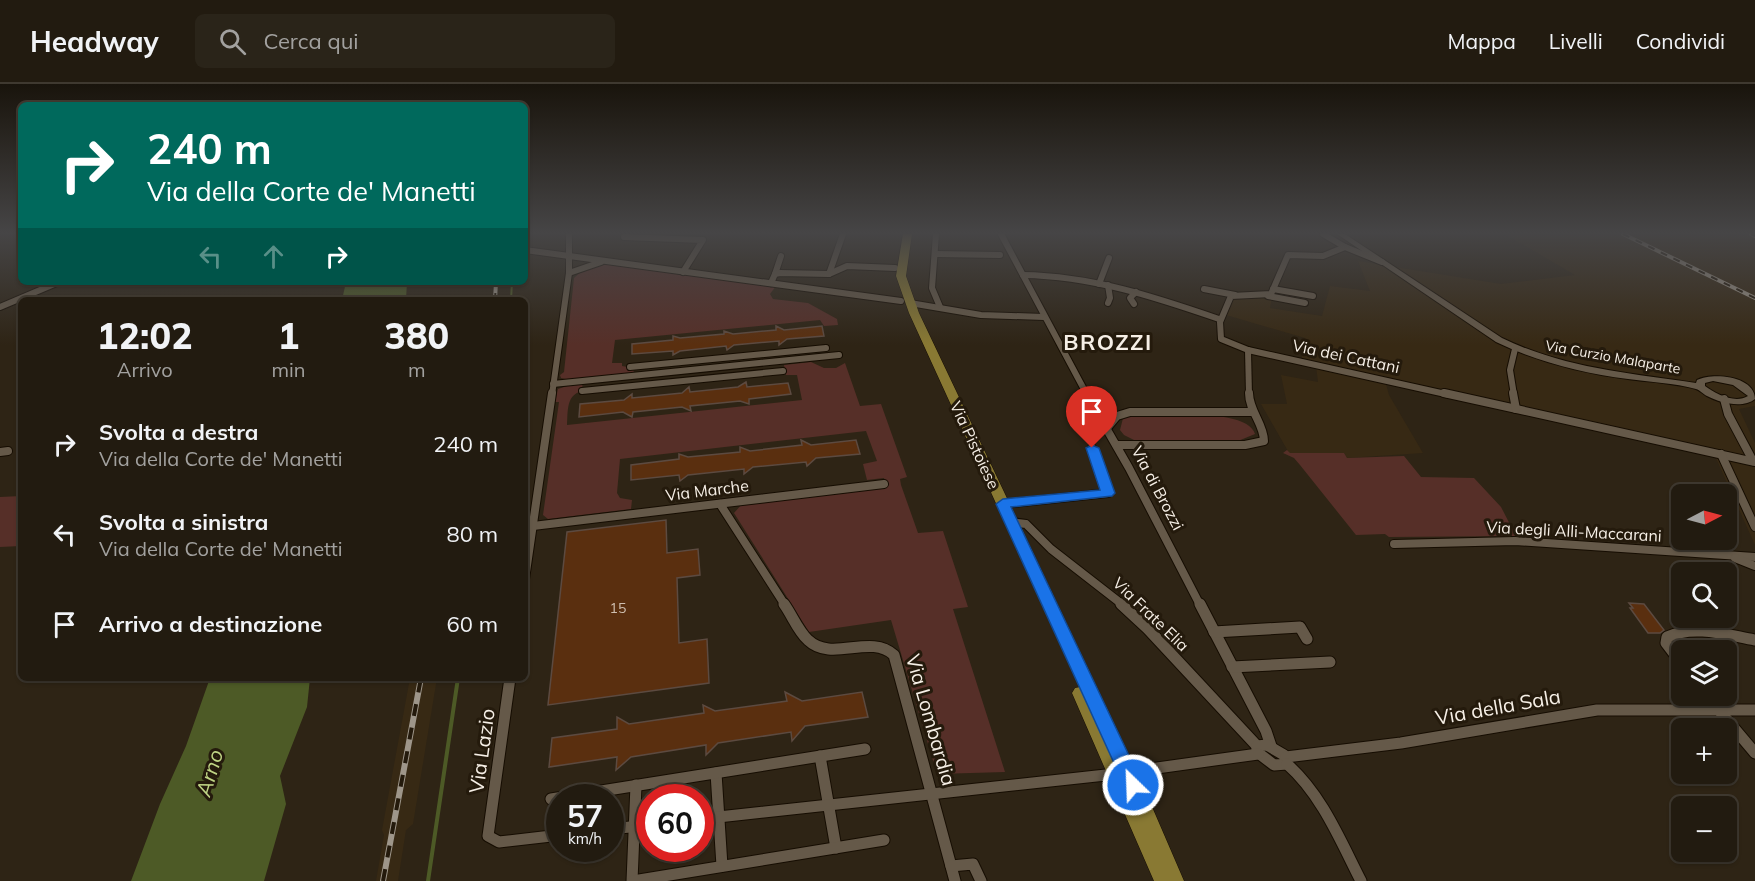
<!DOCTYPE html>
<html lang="it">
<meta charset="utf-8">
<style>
body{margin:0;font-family:Mulish,sans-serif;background:#2a2419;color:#f1f3f6;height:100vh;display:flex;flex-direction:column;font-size:22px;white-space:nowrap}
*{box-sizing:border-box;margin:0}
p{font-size:20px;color:#a2a19f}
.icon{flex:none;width:33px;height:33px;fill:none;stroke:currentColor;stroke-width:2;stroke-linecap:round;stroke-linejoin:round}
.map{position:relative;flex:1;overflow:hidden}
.panel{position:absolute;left:18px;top:213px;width:510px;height:384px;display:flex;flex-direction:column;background:#221b10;border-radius:9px;box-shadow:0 2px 4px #0004,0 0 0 2px #3f3930}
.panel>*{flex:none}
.top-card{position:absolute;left:18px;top:18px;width:510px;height:183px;border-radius:9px;box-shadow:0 2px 4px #0004,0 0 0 2px #3f3930;background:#00695c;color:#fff;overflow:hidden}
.needle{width:39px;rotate:84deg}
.controls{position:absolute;left:1671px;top:400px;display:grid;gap:12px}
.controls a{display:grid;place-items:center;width:66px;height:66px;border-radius:9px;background:#221b10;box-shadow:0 2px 4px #0004,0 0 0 2px #3f3930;font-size:30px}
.speed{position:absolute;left:546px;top:700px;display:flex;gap:12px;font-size:30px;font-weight:700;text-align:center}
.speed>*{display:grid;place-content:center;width:78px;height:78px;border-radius:50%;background:#221b10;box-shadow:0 2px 4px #0004,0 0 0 2px #3f3930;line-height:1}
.speed small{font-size:15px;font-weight:400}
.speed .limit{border:9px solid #d22;background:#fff;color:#111}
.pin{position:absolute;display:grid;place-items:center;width:51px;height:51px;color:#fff;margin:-62px -26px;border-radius:50% 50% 50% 0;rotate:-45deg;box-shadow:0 0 6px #0007}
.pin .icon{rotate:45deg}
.me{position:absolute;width:66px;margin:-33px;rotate:336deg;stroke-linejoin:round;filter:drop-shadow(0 0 4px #0008)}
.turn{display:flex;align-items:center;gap:21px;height:126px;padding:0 30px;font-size:27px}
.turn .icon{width:78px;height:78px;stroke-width:2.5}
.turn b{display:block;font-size:42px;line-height:51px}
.lanes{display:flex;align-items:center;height:57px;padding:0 30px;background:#0003;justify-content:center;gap:30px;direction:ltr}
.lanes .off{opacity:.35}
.eta{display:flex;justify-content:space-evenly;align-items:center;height:102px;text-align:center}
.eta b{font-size:36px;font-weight:800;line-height:42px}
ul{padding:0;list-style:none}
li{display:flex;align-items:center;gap:18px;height:90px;padding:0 30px}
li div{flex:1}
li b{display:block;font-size:22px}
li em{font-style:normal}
header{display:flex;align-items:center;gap:36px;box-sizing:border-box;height:84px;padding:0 30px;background:#221b10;border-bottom:2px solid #3f3930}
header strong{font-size:28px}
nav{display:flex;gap:33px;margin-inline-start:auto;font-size:21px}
.search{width:420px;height:54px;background:#2a2419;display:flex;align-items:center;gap:15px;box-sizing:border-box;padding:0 21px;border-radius:9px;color:#a2a19f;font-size:22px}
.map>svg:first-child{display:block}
</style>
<header>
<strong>Headway</strong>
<div class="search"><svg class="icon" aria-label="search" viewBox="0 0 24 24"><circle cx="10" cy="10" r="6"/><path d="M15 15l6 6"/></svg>Cerca qui</div>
<nav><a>Mappa</a><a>Livelli</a><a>Condividi</a></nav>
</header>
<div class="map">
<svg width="1755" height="797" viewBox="0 0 1755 797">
<rect width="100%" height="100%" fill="#2e2415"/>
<g fill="#372914">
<polygon points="1505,150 1755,150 1755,322 1739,325 1755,359 1755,461 1715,372 1324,285 1386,300 1389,311 1423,369 1347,374 1344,369 1289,369 1261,320 1287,320 1281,291 1318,298 1316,282 1301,279 1305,254 1226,231 1235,212 1272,213 1270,224 1322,232 1330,202 1370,207 1358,177 1501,200 1575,191"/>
<polygon points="410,594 437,594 413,740 406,746 398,797 376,797 384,751 382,746"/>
</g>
<g fill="#562f28">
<path d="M613,179l163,23 -6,8 3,5 35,4 29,16 1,6 -14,1 -4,-6 -205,20 -3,23h10v3l11,2 1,5 -51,5 -1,13c-16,4 -14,20 -15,34l235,-25 -5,-25h-11l-2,-10 27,-3 13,6h12l9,-5 15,43 21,-2 26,73 -7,2 1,6 17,48 25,-2 25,76 -15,2 52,163 -68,2 -46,-154 -82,12 -75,-119 8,-9 144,-18 -2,-8 -17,2 -4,-16 14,-3 -11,-30 -246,28 -3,34 3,5 12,2 -1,9 -83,10 -5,-4 16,-113h-4l3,-13 12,-4v-5l-9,-2 -1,-3 4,-3 10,-94 10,-9z"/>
<path d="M1132,331c24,0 116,-8 123,19l-17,7 -100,1 -14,-7 -4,-5 3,-12z"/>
<polygon points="1287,366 1290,369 1344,369 1347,374 1404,372 1421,393 1474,394 1501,423 1516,452 1389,453 1385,450 1356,451 1300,381 1294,374 1283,369"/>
<polygon points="21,412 21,462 0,463 0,413"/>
</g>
<g fill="#4d5a26">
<polygon points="346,198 407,198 406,216 342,216"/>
<polygon points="210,594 310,594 307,623 280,692 286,720 264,797 131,797 160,720 186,662"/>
</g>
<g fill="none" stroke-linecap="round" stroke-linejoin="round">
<polyline stroke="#4d5a26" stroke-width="2" points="511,216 512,198"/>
<polyline stroke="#4d5a26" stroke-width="4" points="428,797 458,594"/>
</g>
<g fill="#5a2f0f" stroke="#5c4a40" stroke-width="1.5">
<polygon points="776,242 784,246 822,242 824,252 787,255 779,261 779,257 734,261 727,266 726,262 680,267 673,271 673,267 632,270 632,260 673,256 673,252 680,254 724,250 724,247 733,250 776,246"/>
<polygon points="746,298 747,303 788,299 791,310 749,315 749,320 740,317 690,322 691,327 682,323 633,328 632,333 623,328 579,333 580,320 624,316 632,310 632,314 682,309 689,303 690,308 738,303"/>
<polygon points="801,356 811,361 856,356 860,370 816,374 807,382 806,378 753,383 744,390 744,385 688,391 680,397 679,391 631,396 631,381 679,375 679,370 688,373 740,368 740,363 750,367 802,361"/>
<polygon points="666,436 667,469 698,465 700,491 677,494 679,559 707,555 709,599 548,621 567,448"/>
<polygon points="1629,519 1644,520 1664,546 1660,549 1648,549 1630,524 1633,524"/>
<polygon points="785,608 802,617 862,608 868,633 805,642 792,657 791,648 718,659 706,671 706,661 631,673 616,686 617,673 549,683 552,654 617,645 617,633 629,640 704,629 703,621 715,627 787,617"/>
</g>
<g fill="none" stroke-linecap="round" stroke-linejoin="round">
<g stroke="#160d02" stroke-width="8">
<g id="minor-far2">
<polyline points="936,150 932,204 940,223"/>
<polyline points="1001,150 1087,311"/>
<polyline points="1323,150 1345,163 1382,178"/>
<polyline points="624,153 703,156 683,188"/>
<polyline points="1345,163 1323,172 1288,171 1271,210 1231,212 1220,238 1221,255 1248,266 1450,311"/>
<polyline points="525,166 901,217"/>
<polyline points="935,170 1000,171"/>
<polyline points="569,189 601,178"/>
<polyline points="775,190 781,172"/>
<polyline points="829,190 843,150"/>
<path d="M1023,191c69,1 132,22 196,44"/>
<polyline points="771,199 775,190 780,189 829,190 847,182 895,184"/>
<polyline points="1099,200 1109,174"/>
<polyline points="1108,201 1110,214 1108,219"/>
<polyline points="1204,205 1235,211"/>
<polyline points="1273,205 1313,212"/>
<polyline points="1268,212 1305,219"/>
<polyline points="910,219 981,231 1044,233"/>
<polyline points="1134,220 1130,214 1136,208"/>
<polyline points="0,223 59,198"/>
<polyline points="1248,266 1249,311"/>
<polyline points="630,283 826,264"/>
<polyline points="553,300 839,271"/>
<polyline points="582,307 783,287"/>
<polyline points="552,311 569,189 569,150"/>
<polyline points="1514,311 1510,286 1515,265"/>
</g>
</g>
<g stroke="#160d02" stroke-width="10">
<g id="minor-far1">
<polyline points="1086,309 1129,384 1200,521"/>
<polyline points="1444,309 1755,378"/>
<polyline points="1513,309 1516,325"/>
<polyline points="1724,315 1728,330 1753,377"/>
<polyline points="1107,344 1117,332 1130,328 1252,328"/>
<path d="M1117,361h128l19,-4c0,-17 -15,-30 -15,-48"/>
<polyline points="0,368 8,367"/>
<polyline points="1721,370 1755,443"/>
<polyline points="720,420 785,521"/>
<polyline points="1003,420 1108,409 1092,364"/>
<polyline points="1011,438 1026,440 1051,465 1123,521"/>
<polyline points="533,442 884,400"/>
<polyline points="1394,460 1515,457 1755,473"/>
<polyline points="1735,474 1755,482"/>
<polyline points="525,495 552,309"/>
</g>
</g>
<g stroke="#160d02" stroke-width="13">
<g id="minor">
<path d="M784,520c8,11 14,27 24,36 24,23 62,-7 86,15l61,226"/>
<polyline points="1121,520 1148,545 1257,662"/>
<polyline points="1200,520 1266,647 1271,662"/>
<polyline points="1214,548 1300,543 1307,555"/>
<path d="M1682,580l-16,-21 1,-6c27,-13 60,-2 88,3"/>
<polyline points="1232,583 1330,578"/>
<polyline points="510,594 488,752 499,758 560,751"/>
<polyline points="1707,612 1755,669"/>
<polygon points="1267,661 1284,671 1287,680 1274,681 1257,668 1257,662"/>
<polyline points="820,672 836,764"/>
<polyline points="1286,673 1401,659 1597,626 1755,626"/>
<path d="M1287,680c35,31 53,76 74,117"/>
<polyline points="1128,688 1258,670"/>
<polyline points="716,689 722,782"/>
<polyline points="551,715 865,665"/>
<polyline points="700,735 1115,690"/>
<polyline points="610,745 650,741"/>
<polyline points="951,782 973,780 981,797"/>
<polyline points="632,797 636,701"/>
<polyline points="633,797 884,756"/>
</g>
</g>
<g stroke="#160d02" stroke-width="2">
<path id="tertiary" d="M1337,150h8l157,104c62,30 126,35 194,45l1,-3c16,-8 58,-4 58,19 -12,10 -35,4 -48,-3 -4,-2 -7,-6 -11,-7 -22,-6 -46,-7 -68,-10 -46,-6 -90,-17 -132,-37zM1713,297l20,4 15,11c-13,8 -32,-2 -43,-10v-3z"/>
</g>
<g stroke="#160d02" stroke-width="1">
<polygon id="primary" points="903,150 912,150 906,192 919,229 1137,688 1184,797 1154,797 1072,609 1075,604 1080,603 909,229 896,192"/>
</g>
<use href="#minor-far2" stroke="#655949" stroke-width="6"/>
<use href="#minor-far1" stroke="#655949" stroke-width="8"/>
<use href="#minor" stroke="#655949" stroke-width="11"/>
<use href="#tertiary" fill="#655949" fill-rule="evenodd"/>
<use href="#primary" fill="#897933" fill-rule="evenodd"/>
<g stroke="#9e968a" stroke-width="4">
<g id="rail-far1">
<polyline points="1623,150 1755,214"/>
<polyline points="1751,150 1755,152"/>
<polyline points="495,216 496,198"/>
</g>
</g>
<g stroke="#9e968a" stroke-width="6">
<polyline id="rail" points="383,797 421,594"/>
</g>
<use href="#rail-far1" stroke="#241a0c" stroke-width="2" stroke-dasharray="7" stroke-linecap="butt"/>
<use href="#rail" stroke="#241a0c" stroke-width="4" stroke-dasharray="12" stroke-linecap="butt"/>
</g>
<linearGradient id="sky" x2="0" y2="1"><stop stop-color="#19140c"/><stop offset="0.57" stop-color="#464546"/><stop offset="1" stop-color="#464546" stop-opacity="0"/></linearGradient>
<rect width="1755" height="261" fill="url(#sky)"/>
<polygon fill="#1a73e8" stroke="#114b97" stroke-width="1.5" points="1092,361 1099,364 1115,409 1112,412 1011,423 1143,701 1140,707 1133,709 1126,707 1124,701 996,420 1003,415 1100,406 1086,364"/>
<g text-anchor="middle" stroke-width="6" stroke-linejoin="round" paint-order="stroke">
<g font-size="14" fill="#f6efe6" stroke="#241a0c">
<text transform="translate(1613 273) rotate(10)" y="5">Via Curzio Malaparte</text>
</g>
<g font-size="14" fill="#cfbfb0">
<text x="618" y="529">15</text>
</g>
<g font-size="16" fill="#f6efe6" stroke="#241a0c">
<text transform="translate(1346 272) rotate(12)" y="6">Via dei Cattani</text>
<text transform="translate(975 361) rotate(65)" y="6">Via Pistoiese</text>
<text transform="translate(1158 404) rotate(62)" y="6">Via di Brozzi</text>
<text transform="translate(707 406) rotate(-7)" y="6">Via Marche</text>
<text transform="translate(1574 447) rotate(3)" y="6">Via degli Alli-Maccarani</text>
<text transform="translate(1151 530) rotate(44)" y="6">Via Frate Elia</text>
</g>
<g font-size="20" fill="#f6efe6" stroke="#241a0c">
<text transform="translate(1498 623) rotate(-10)" y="7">Via della Sala</text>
<text transform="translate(931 636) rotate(74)" y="7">Via Lombardia</text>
<text transform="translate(482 667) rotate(-82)" y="7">Via Lazio</text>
</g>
<g font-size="21" font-style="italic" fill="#bfd484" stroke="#241a0c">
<text transform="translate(210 689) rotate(-73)" y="7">Arno</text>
</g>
<g font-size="22" font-weight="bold" letter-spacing="1.5" fill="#f6efe6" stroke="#241a0c">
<text x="1108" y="266">BROZZI</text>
</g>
</g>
</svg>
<div class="controls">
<a><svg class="needle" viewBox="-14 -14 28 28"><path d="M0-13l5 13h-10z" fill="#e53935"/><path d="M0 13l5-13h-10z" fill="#a2a19f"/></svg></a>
<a><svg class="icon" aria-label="search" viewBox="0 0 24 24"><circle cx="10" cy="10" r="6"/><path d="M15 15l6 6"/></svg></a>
<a><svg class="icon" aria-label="layers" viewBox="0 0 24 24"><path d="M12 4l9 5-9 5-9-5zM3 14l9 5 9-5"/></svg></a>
<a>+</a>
<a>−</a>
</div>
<div class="speed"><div>57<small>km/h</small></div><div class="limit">60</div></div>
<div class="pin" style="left:1092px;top:364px;background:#d93025"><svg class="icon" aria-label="arrive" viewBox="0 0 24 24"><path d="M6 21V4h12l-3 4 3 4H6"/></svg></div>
<svg class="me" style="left:1133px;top:701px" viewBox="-20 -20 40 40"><circle r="17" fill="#1a73e8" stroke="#fff" stroke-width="3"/><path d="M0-11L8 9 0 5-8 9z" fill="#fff"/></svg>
<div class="top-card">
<div class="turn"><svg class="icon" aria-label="right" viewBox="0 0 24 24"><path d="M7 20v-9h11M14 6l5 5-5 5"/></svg><div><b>240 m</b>Via della Corte de' Manetti</div></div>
<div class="lanes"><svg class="icon off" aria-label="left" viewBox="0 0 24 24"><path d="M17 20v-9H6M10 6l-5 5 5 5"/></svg><svg class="icon off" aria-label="ahead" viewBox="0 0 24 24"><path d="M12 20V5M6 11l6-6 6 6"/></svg><svg class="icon" aria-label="right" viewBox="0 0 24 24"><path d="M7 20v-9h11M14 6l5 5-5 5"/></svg></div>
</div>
<section class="panel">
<div class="eta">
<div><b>12:02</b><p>Arrivo</p></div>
<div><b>1</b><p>min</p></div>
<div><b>380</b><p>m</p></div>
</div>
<ul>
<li><svg class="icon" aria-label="right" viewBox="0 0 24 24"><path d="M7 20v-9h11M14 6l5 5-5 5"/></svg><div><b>Svolta a destra</b><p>Via della Corte de' Manetti</p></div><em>240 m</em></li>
<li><svg class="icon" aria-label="left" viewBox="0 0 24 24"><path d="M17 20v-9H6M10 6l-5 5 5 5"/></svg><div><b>Svolta a sinistra</b><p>Via della Corte de' Manetti</p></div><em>80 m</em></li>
<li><svg class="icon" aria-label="arrive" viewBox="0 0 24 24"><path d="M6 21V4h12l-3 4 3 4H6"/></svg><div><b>Arrivo a destinazione</b></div><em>60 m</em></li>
</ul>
</section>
</div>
